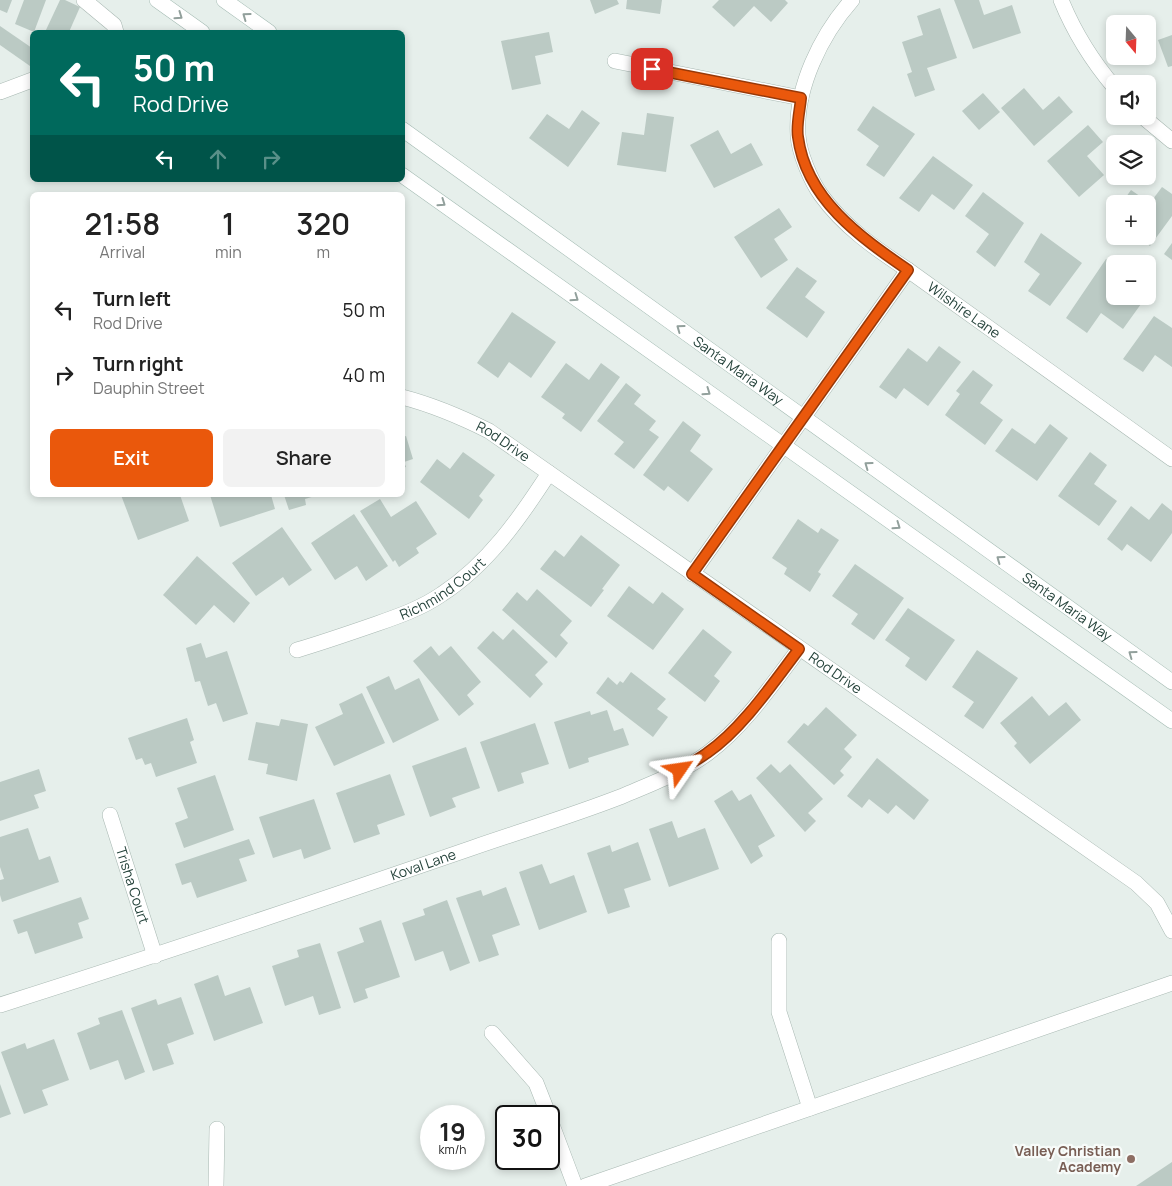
<!DOCTYPE html>
<meta charset="utf-8">
<style>
body{margin:0;font-family:Manrope,sans-serif;background:#f2f2f2;color:#222;height:100vh;display:flex;flex-direction:column;font-size:19px;white-space:nowrap}
*{box-sizing:border-box;margin:0}
p{font-size:16px;color:#767676}
.icon{flex:none;width:28px;height:28px;fill:none;stroke:currentColor;stroke-width:2;stroke-linecap:round;stroke-linejoin:round}
.map{position:relative;flex:1;overflow:hidden}
.drawer{position:absolute;left:30px;top:192px;width:375px;height:305px;display:flex;flex-direction:column;background:#fff;border-radius:8px;box-shadow:0 2px 8px #0003}
.drawer>*{flex:none}
.top-card{position:absolute;left:30px;top:30px;width:375px;height:152px;border-radius:8px;box-shadow:0 2px 8px #0003;background:#00695c;color:#fff;overflow:hidden}
.needle{width:32px;rotate:161deg}
.controls{position:absolute;left:1106px;top:15px;display:grid;gap:10px}
.controls a{display:grid;place-items:center;width:50px;height:50px;border-radius:8px;background:#fff;box-shadow:0 2px 8px #0003;font-size:25px}
.speed{position:absolute;left:420px;top:1105px;display:flex;gap:10px;font-size:25px;font-weight:700;text-align:center}
.speed>*{display:grid;place-content:center;width:65px;height:65px;border-radius:50%;background:#fff;box-shadow:0 2px 8px #0003;line-height:1}
.speed small{font-size:12px;font-weight:400}
.speed .limit{border:2px solid #111;border-radius:8px;background:#fff;color:#111}
.pin{position:absolute;display:grid;place-items:center;width:42px;height:42px;color:#fff;margin:-21px;border-radius:10px;box-shadow:0 2px 8px #0006}
.me{position:absolute;width:55px;margin:-28px;rotate:58deg;stroke-linejoin:round;filter:drop-shadow(0 0 4px #0008)}
.turn{display:flex;align-items:center;gap:18px;height:105px;padding:0 20px;font-size:22px}
.turn .icon{width:65px;height:65px;stroke-width:2.5}
.turn b{display:block;font-size:35px;line-height:42px}
.lanes{display:flex;align-items:center;height:48px;padding:0 20px;background:#0003;justify-content:center;gap:25px;direction:ltr}
.lanes .off{opacity:.35}
.eta{display:flex;justify-content:space-evenly;align-items:center;height:85px;text-align:center}
.eta b{font-size:30px;font-weight:600;line-height:35px}
.primary-button{display:flex;gap:10px;margin-top:auto;padding:10px 20px}
.primary-button a{flex:1;height:58px;border-radius:8px;background:#ea580c;color:#fff;font-size:20px;font-weight:600;line-height:58px;text-align:center}
.primary-button a+a{background:#f2f2f2;color:#222}
ul{padding:0;list-style:none}
li{display:flex;align-items:center;gap:15px;height:65px;padding:0 20px}
li div{flex:1}
li b{display:block;font-size:19px}
li em{font-style:normal}
.map>svg:first-child{display:block}
</style>
<div class="map">
<svg width="1172" height="1186" viewBox="0 0 1172 1186">
<rect width="100%" height="100%" fill="#e6efeb"/>
<g fill="#bbcac4">
<polygon points="0,0 12,0 7,13 0,10"/>
<polygon points="24,0 46,0 34,32 15,24"/>
<polygon points="60,0 65,0 80,7 69,32 45,32"/>
<polygon points="590,0 617,0 619,4 595,14"/>
<polygon points="627,0 662,0 660,14 626,9"/>
<polygon points="719,0 785,0 788,3 771,22 754,6 734,27 712,7"/>
<polygon points="954,0 979,0 984,15 1012,5 1021,33 973,49"/>
<polygon points="940,8 957,58 927,68 935,90 915,97 907,74 912,72 902,42 923,35 917,16"/>
<polygon points="0,26 32,48 32,63 30,66 0,45"/>
<polygon points="549,32 553,52 535,56 541,84 512,90 501,41"/>
<polygon points="1172,35 1172,66 1168,67 1158,40"/>
<polygon points="1024,88 1043,110 1059,96 1073,112 1034,146 1001,108"/>
<polygon points="983,93 1000,112 979,130 962,111"/>
<polygon points="873,106 915,134 884,177 866,165 879,146 857,130"/>
<polygon points="582,110 600,123 568,167 529,138 547,114 569,129"/>
<polygon points="647,113 674,117 666,172 617,165 622,132 644,135"/>
<polygon points="1088,125 1103,142 1087,156 1104,175 1079,197 1047,161"/>
<polygon points="718,130 731,154 751,143 763,165 714,188 690,145"/>
<polygon points="933,156 973,185 954,210 932,194 919,212 899,198"/>
<polygon points="1162,187 1172,194 1172,216 1150,246 1137,236 1148,236 1148,204 1121,204 1131,190 1150,203"/>
<polygon points="983,192 1024,223 995,267 976,252 989,234 965,216"/>
<polygon points="779,208 792,227 774,239 788,260 761,278 734,237"/>
<polygon points="1041,233 1082,263 1050,306 1028,291 1040,274 1024,262"/>
<polygon points="1172,243 1172,260 1164,254"/>
<polygon points="1106,259 1115,265 1115,296 1130,296 1141,304 1123,329 1101,313 1087,333 1066,318"/>
<polygon points="797,267 817,281 805,297 825,312 807,338 766,308"/>
<polygon points="512,312 556,342 531,378 509,362 498,378 477,363"/>
<polygon points="1154,316 1172,328 1172,367 1155,355 1143,372 1123,359"/>
<polygon points="939,346 961,362 928,406 904,388 896,399 879,387 908,348 927,362"/>
<polygon points="566,363 589,380 601,363 620,377 581,432 562,418 565,414 541,397"/>
<polygon points="973,370 993,385 980,403 1003,420 985,445 945,415 960,394 956,391"/>
<polygon points="626,383 641,395 634,404 656,421 649,430 659,437 634,469 614,454 624,442 597,421"/>
<polygon points="683,421 701,435 690,451 713,469 688,502 668,486 664,491 643,475"/>
<polygon points="1050,424 1068,438 1037,481 995,451 1012,428 1035,444"/>
<polygon points="406,436 413,459 404,462 406,467 402,468 402,437"/>
<polygon points="463,452 495,475 479,496 483,500 469,519 420,482 437,459 450,469"/>
<polygon points="1090,452 1107,465 1094,484 1117,501 1099,526 1058,496"/>
<polygon points="121,495 180,495 189,521 138,540"/>
<polygon points="210,495 271,495 275,509 220,527"/>
<polygon points="284,495 318,495 305,499 306,505 289,510"/>
<polygon points="380,499 391,517 416,501 437,534 416,548 419,553 399,567 395,560 393,562 360,511"/>
<polygon points="1162,503 1172,511 1172,533 1151,562 1127,544 1122,551 1107,539 1131,506 1149,520"/>
<polygon points="354,514 388,566 366,581 357,566 335,580 311,543"/>
<polygon points="798,519 818,533 821,528 839,540 818,572 821,574 810,592 784,574 787,568 772,558"/>
<polygon points="282,527 312,570 289,586 283,577 256,596 232,563"/>
<polygon points="581,535 620,565 602,589 604,590 591,607 540,569 555,550 564,557"/>
<polygon points="197,556 250,603 234,623 214,605 196,625 163,595"/>
<polygon points="855,564 904,598 874,640 851,624 858,614 832,596"/>
<polygon points="629,586 653,604 662,592 684,609 653,650 607,616"/>
<polygon points="537,589 572,621 560,635 568,643 556,658 502,610 517,592 527,601"/>
<polygon points="908,608 955,640 926,681 905,666 910,658 885,640"/>
<polygon points="513,629 548,662 535,675 543,684 530,698 477,648 493,631 503,640"/>
<polygon points="703,629 732,652 714,676 720,681 705,702 668,673"/>
<polygon points="201,643 206,658 227,651 248,714 223,722 216,703 208,706 200,681 195,682 186,648"/>
<polygon points="431,646 439,656 451,646 481,682 467,695 474,704 459,716 413,661"/>
<polygon points="977,650 1018,678 983,729 964,716 974,702 952,687"/>
<polygon points="631,672 666,699 657,709 668,717 653,737 596,693 608,677 617,685 620,681 623,683"/>
<polygon points="389,676 395,690 419,678 439,720 393,743 366,687"/>
<polygon points="362,693 385,743 334,766 315,727 343,714 339,704"/>
<polygon points="1032,696 1049,716 1066,702 1081,720 1030,764 1014,746 1017,743 1000,723"/>
<polygon points="826,707 857,735 844,749 852,757 840,771 844,775 834,785 787,742 804,723 808,726"/>
<polygon points="607,710 614,731 623,728 629,745 588,758 589,762 569,769 554,722 590,711 591,715"/>
<polygon points="187,718 194,740 190,742 197,763 156,777 151,763 145,765 142,758 136,760 128,738"/>
<polygon points="281,719 308,724 297,781 266,774 268,764 248,760 256,722 279,726"/>
<polygon points="535,723 549,764 521,773 524,783 498,792 480,742"/>
<polygon points="466,747 480,788 452,798 456,807 430,817 412,766"/>
<polygon points="877,758 929,800 914,820 896,805 888,814 869,799 862,808 847,796"/>
<polygon points="771,764 780,773 790,764 823,799 808,813 816,821 805,832 756,778"/>
<polygon points="39,769 46,791 34,795 39,808 0,821 0,782"/>
<polygon points="390,774 405,815 377,825 380,834 354,843 336,793"/>
<polygon points="215,775 234,830 184,848 175,823 188,818 177,788"/>
<polygon points="732,790 739,801 751,794 775,836 758,846 763,856 751,864 714,801"/>
<polygon points="314,799 331,849 304,859 301,849 273,858 259,817"/>
<polygon points="672,821 678,838 705,828 719,869 669,887 649,829"/>
<polygon points="28,828 39,860 50,856 59,882 2,902 0,895 0,880 4,879 0,867 0,837"/>
<polygon points="249,839 255,854 239,859 247,881 197,898 191,882 182,885 175,864"/>
<polygon points="638,842 651,880 624,889 630,907 608,914 587,853 610,845 612,852"/>
<polygon points="542,864 550,884 574,875 587,912 539,930 519,872"/>
<polygon points="506,887 520,925 492,935 499,955 479,962 456,898 481,890 483,896"/>
<polygon points="81,897 89,919 78,923 83,938 35,954 27,931 18,934 13,920"/>
<polygon points="447,900 470,963 450,971 443,951 415,961 402,923 425,915 423,909"/>
<polygon points="381,920 400,977 365,989 368,998 354,1003 337,952 364,942 359,928"/>
<polygon points="320,943 341,1008 319,1015 313,996 285,1006 272,966 299,957 297,950"/>
<polygon points="218,975 225,996 250,987 263,1023 214,1041 194,984"/>
<polygon points="181,997 194,1034 167,1044 174,1064 153,1071 131,1008 156,999 158,1005"/>
<polygon points="122,1010 145,1072 125,1080 118,1060 90,1070 77,1033 100,1024 98,1018"/>
<polygon points="54,1039 69,1080 42,1090 48,1105 24,1114 1,1052 25,1043 27,1049"/>
<polygon points="0,1084 11,1114 0,1118"/>
<polygon points="1172,1162 1172,1186 1136,1186"/>
</g>
<g fill="none" stroke-linecap="round" stroke-linejoin="round">
<g stroke="#a8b8b2" stroke-width="16">
<g id="minor">
<polyline points="84,0 114,25 116,32"/>
<path id="s1" d="M852,0c-31,35 -57,88 -54,135 1,18 13,46 23,60 23,32 55,54 87,75l264,189"/>
<path d="M1061,0c13,32 31,61 54,88"/>
<polyline points="615,61 801,98"/>
<polyline points="0,92 32,80"/>
<polyline points="1142,116 1172,141"/>
<path id="s2" d="M402,397c31,8 59,20 87,34l647,452 21,20 15,28"/>
<polyline points="692,574 908,270"/>
<path id="s3" d="M297,650c27,-8 53,-17 79,-26 23,-8 46,-16 66,-30 46,-30 78,-76 107,-121"/>
<path id="s4" d="M110,815l45,141"/>
<polyline points="779,941 779,1012 810,1108"/>
<path id="s5" d="M0,1005c158,-50 315,-103 472,-157 49,-17 99,-32 148,-51 31,-13 61,-24 88,-44 36,-27 64,-68 91,-104"/>
<polyline points="492,1033 536,1083 549,1116"/>
<polyline points="549,1117 575,1186"/>
<polyline points="216,1186 217,1129"/>
<polyline points="585,1186 1172,983"/>
</g>
</g>
<g stroke="#a4bbb3" stroke-width="16">
<g id="secondary">
<polyline points="157,0 202,32"/>
<polyline points="224,0 269,32"/>
<path id="s6" d="M402,129l770,553"/>
<polyline points="402,175 1172,721"/>
</g>
</g>
<use href="#minor" stroke="#fff" stroke-width="15"/>
<use href="#secondary" stroke="#fff" stroke-width="15"/>
</g>
<defs><path id="oneway-chevron" d="M-2-3.5L2.5 0L-2 3.5" fill="none" stroke-width="1.6" stroke-linecap="round" stroke-linejoin="round" transform="scale(1.25)"/></defs>
<g stroke="#92a09c">
<use href="#oneway-chevron" transform="translate(179 16) rotate(35)"/>
<use href="#oneway-chevron" transform="translate(246 16) rotate(-144)"/>
<use href="#oneway-chevron" transform="translate(442 203) rotate(35)"/>
<use href="#oneway-chevron" transform="translate(575 298) rotate(35)"/>
<use href="#oneway-chevron" transform="translate(680 328) rotate(-144)"/>
<use href="#oneway-chevron" transform="translate(707 392) rotate(35)"/>
<use href="#oneway-chevron" transform="translate(868 465) rotate(-144)"/>
<use href="#oneway-chevron" transform="translate(897 526) rotate(35)"/>
<use href="#oneway-chevron" transform="translate(1000 559) rotate(-144)"/>
<use href="#oneway-chevron" transform="translate(1132 654) rotate(-144)"/>
</g>
<g fill="none" stroke-linecap="round" stroke-linejoin="round">
<g stroke="#983908" stroke-width="12">
<path id="route" d="M652,69l149,29c-1,12 -5,27 -3,39 8,62 62,100 110,133l-216,304 107,75c-26,34 -57,80 -92,104 -8,6 -18,11 -27,17"/>
</g>
<use href="#route" stroke="#ea580c" stroke-width="9"/>
</g>
<circle fill="#8d6e63" stroke="#f7fbf9" stroke-width="2" cx="1131" cy="1159" r="5"/>
<g text-anchor="middle" stroke-width="4.5" stroke-linejoin="round" paint-order="stroke">
<g font-size="14" fill="#24423a" stroke="#f7fbf9">
<text dy="5" stroke="none"><textPath href="#s1" startOffset="398">Wilshire Lane</textPath></text>
<text dy="5" stroke="none"><textPath href="#s6" startOffset="414">Santa Maria Way</textPath></text>
<text dy="5" stroke="none"><textPath href="#s2" startOffset="111">Rod Drive</textPath></text>
<text dy="5" stroke="none"><textPath href="#s3" startOffset="159">Richmind Court</textPath></text>
<text dy="5" stroke="none"><textPath href="#s6" startOffset="819">Santa Maria Way</textPath></text>
<text dy="5" stroke="none"><textPath href="#s2" startOffset="516">Rod Drive</textPath></text>
<text dy="5" stroke="none"><textPath href="#s5" startOffset="446">Koval Lane</textPath></text>
<text dy="5" stroke="none"><textPath href="#s4" startOffset="74">Trisha Court</textPath></text>
</g>
<g font-size="14" font-weight="bold" fill="#785e54" stroke="#f7fbf9" text-anchor="end">
<text x="1121" y="1156">Valley Christian<tspan x="1121" dy="16">Academy</tspan></text>
</g>
</g>
</svg>
<div class="controls">
<a><svg class="needle" viewBox="-14 -14 28 28"><path d="M0-13l5 13h-10z" fill="#e53935"/><path d="M0 13l5-13h-10z" fill="#767676"/></svg></a>
<a><svg class="icon" aria-label="sound" viewBox="0 0 24 24"><path d="M4 9h4l5-4v14l-5-4H4zM17 9q2 3 0 6"/></svg></a>
<a><svg class="icon" aria-label="layers" viewBox="0 0 24 24"><path d="M12 4l9 5-9 5-9-5zM3 14l9 5 9-5"/></svg></a>
<a>+</a>
<a>−</a>
</div>
<div class="speed"><div>19<small>km/h</small></div><div class="limit">30</div></div>
<div class="pin" style="left:652px;top:69px;background:#d93025"><svg class="icon" aria-label="arrive" viewBox="0 0 24 24"><path d="M6 21V4h12l-3 4 3 4H6"/></svg></div>
<svg class="me" style="left:680px;top:770px" viewBox="-20 -20 40 40"><path d="M0-17L14 15 0 8-14 15z" fill="#ea580c" stroke="#fff" stroke-width="4"/></svg>
<div class="top-card">
<div class="turn"><svg class="icon" aria-label="left" viewBox="0 0 24 24"><path d="M17 20v-9H6M10 6l-5 5 5 5"/></svg><div><b>50 m</b>Rod Drive</div></div>
<div class="lanes"><svg class="icon" aria-label="left" viewBox="0 0 24 24"><path d="M17 20v-9H6M10 6l-5 5 5 5"/></svg><svg class="icon off" aria-label="ahead" viewBox="0 0 24 24"><path d="M12 20V5M6 11l6-6 6 6"/></svg><svg class="icon off" aria-label="right" viewBox="0 0 24 24"><path d="M7 20v-9h11M14 6l5 5-5 5"/></svg></div>
</div>
<section class="drawer">
<div class="eta">
<div><b>21:58</b><p>Arrival</p></div>
<div><b>1</b><p>min</p></div>
<div><b>320</b><p>m</p></div>
</div>
<ul>
<li><svg class="icon" aria-label="left" viewBox="0 0 24 24"><path d="M17 20v-9H6M10 6l-5 5 5 5"/></svg><div><b>Turn left</b><p>Rod Drive</p></div><em>50 m</em></li>
<li><svg class="icon" aria-label="right" viewBox="0 0 24 24"><path d="M7 20v-9h11M14 6l5 5-5 5"/></svg><div><b>Turn right</b><p>Dauphin Street</p></div><em>40 m</em></li>
</ul>
<div class="primary-button"><a>Exit</a><a>Share</a></div>
</section>
</div>
